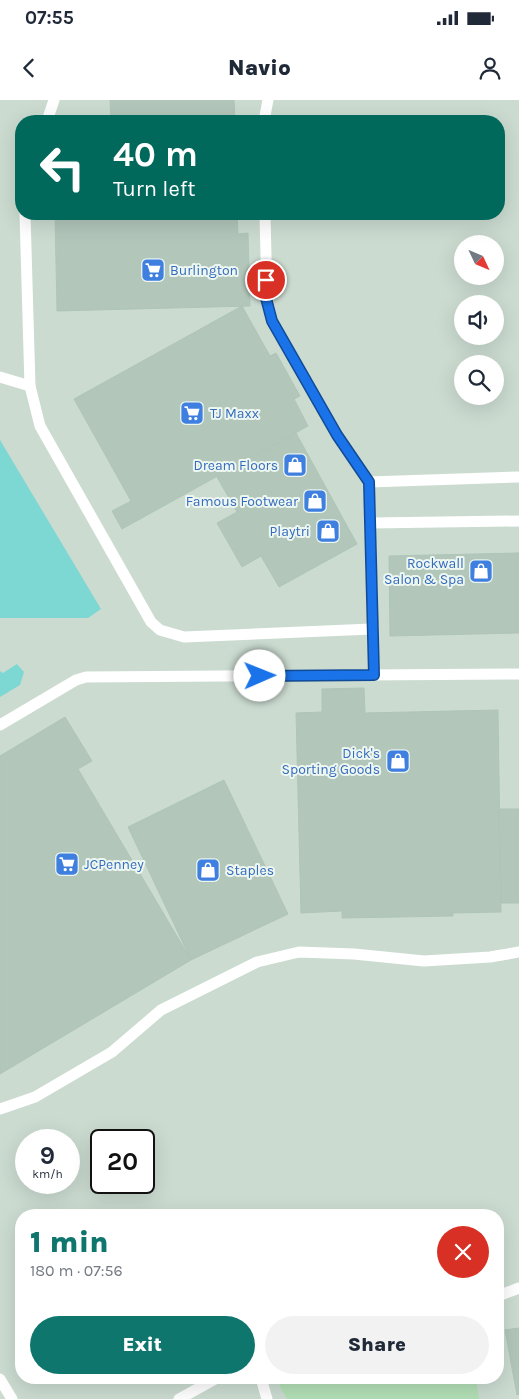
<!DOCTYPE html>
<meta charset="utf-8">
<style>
body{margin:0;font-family:Karla,sans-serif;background:#f2f2f3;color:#1f2937;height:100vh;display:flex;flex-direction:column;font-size:19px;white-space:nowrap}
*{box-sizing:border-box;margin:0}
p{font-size:16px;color:#747a83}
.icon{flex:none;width:28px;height:28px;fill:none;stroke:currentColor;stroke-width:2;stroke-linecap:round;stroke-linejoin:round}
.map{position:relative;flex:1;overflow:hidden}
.side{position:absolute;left:15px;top:1109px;width:489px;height:175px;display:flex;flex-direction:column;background:#fff;border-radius:20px;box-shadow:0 5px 20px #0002}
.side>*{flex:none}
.guide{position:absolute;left:15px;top:15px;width:490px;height:105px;border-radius:20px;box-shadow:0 5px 20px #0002;background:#00695c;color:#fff;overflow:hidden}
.needle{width:32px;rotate:134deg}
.tools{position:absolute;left:454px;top:135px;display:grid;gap:10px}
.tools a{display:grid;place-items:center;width:50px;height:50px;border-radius:50%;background:#fff;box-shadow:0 5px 20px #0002;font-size:25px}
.speed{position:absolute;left:15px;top:1029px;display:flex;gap:10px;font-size:25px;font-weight:700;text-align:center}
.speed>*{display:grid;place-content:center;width:65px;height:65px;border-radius:50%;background:#fff;box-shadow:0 5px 20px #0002;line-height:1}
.speed small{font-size:12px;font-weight:400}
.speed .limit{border:2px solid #111;border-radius:8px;background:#fff;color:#111}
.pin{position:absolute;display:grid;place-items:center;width:42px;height:42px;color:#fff;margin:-21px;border:2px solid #fff;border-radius:50%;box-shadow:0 1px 5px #0007}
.me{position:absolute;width:55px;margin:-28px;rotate:89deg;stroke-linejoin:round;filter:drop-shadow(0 0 4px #0008)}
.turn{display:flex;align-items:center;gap:18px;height:105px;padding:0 15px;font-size:22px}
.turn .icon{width:65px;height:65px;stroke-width:2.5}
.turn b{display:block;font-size:35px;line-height:42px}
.round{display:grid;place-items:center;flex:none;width:52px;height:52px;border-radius:26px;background:#f2f2f3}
.overview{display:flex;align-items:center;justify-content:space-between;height:85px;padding:0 15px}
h1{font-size:30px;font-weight:800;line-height:38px;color:#0f766e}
.cta{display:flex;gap:10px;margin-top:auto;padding:10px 15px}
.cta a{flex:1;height:58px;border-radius:30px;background:#0f766e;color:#fff;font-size:20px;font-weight:800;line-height:58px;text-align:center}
.cta a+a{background:#f2f2f3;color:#1f2937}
.status{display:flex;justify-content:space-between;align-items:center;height:35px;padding:0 25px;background:#fff;direction:ltr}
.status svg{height:14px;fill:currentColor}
header{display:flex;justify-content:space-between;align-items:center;height:65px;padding:0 15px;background:#fff;font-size:22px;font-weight:800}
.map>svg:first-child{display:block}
</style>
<div class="status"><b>07:55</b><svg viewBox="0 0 49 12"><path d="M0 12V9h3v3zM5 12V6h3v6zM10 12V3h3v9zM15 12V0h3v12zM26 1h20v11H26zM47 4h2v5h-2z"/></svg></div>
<header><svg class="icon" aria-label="back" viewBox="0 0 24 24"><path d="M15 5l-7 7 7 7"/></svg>Navio<svg class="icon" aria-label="person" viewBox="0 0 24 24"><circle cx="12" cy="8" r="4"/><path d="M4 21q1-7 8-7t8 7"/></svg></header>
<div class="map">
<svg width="519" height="1299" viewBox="0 0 519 1299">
<rect width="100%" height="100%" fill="#ddebe2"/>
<path fill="#cbdbd0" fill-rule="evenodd" d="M0,0h519v1299h-519zM21,21h478v93h-478zM462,144h33v32h-33zM462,204h33v32h-33zM462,264h33v32h-33zM26,1040h43v42h-43zM101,1040h43v42h-43zM21,1115h477v163h-477z"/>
<polygon fill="#b2dfb5" points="278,1278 476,1278 479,1299 287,1299 281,1289"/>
<g fill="#7dd8d3">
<polygon points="0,340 101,509 88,518 0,518"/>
<polygon points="17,564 24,572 20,585 0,597 0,571 3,573"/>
</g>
<g fill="#b2c6ba" stroke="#afc5b7">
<polygon points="110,0 234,0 235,21 111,21"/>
<polygon points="55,114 237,114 238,134 248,133 250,206 57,211"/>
<polygon points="242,206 270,256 276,253 300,296 294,299 308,326 122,429 112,411 131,401 74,299"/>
<polygon points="296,333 357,444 279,487 261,456 242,467 217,423 237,412 217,377"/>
<polygon points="519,453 519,533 390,536 389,456"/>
<polygon points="364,588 365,613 498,610 501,812 453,813 453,816 342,818 342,811 301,813 296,613 322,612 322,589"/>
<polygon points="65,617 92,661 78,669 191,860 0,974 0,656"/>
<polygon points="224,680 288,814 191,860 128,727"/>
<polygon points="499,709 519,709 519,803 501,803"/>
<polygon points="519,1228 519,1294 517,1295 505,1230"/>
</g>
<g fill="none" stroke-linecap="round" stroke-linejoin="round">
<g stroke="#fff" stroke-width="11">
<polyline points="47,21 54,0"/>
<polyline points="264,21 268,0"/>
<polyline points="25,114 30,286 40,326 151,522 160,530 184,537 372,529"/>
<polyline points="265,114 267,198 272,221 337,335 369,382 374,575"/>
<polyline points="0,277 30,286"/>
<polyline points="369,382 519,377"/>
<polyline points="370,423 519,421"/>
<polyline points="0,625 76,580 86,577 519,574"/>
<polyline points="0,1009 35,997 112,952 161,910 257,862 299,852 354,854 424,861 490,857 519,852"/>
<polyline points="498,1196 519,1188"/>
<polyline points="261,1278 267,1299"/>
<polyline points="0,1279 12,1299"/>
<polyline points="179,1299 217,1278"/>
</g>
</g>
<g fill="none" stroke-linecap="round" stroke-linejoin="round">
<g stroke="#114b97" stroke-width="12">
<polyline id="route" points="260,576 374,575 369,382 337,335 272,221 266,198 266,180"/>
</g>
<use href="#route" stroke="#1a73e8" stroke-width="9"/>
</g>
<defs>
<g id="supermarket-square" transform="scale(1.25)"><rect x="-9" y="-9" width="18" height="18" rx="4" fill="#3f7fe0" stroke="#edf7f0"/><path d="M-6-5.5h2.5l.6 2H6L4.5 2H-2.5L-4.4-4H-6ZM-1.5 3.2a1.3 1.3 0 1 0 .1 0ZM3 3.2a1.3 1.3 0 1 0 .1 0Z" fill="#fff"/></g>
<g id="shop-square" transform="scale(1.25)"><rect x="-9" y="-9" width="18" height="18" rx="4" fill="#3f7fe0" stroke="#edf7f0"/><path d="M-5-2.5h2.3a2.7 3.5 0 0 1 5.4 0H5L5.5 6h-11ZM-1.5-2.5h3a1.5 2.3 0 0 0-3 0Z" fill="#fff"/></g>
</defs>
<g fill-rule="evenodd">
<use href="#supermarket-square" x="153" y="170"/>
<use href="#supermarket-square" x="192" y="313"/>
<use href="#shop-square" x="295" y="365"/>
<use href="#shop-square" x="315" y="401"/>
<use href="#shop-square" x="328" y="431"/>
<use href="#shop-square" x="481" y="471"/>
<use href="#shop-square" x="398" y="661"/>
<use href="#supermarket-square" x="67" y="764"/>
<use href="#shop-square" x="208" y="770"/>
</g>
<g text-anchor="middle" stroke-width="4" stroke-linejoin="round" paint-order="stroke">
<g font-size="14" fill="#366cbe" stroke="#edf7f0" text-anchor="end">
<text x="170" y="175" text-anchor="start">Burlington</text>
<text x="210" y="318" text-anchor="start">TJ Maxx</text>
<text x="278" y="370">Dream Floors</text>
<text x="298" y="406">Famous Footwear</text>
<text x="310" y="436">Playtri</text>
<text x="464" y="468">Rockwall<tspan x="464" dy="16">Salon &amp; Spa</tspan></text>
<text x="380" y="658">Dick's<tspan x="380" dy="16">Sporting Goods</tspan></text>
<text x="84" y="769" text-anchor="start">JCPenney</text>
<text x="226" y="775" text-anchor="start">Staples</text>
</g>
</g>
</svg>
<div class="tools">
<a><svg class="needle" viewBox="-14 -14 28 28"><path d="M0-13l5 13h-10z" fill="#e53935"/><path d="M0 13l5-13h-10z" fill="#747a83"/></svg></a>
<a><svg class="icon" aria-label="sound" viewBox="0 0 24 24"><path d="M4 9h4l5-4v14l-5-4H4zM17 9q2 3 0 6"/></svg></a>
<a><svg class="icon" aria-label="search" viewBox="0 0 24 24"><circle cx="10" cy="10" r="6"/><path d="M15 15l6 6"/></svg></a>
</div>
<div class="speed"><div>9<small>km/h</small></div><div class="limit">20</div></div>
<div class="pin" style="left:266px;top:180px;background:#d93025"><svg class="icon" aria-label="arrive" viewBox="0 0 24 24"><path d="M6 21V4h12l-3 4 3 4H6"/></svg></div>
<svg class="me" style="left:260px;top:576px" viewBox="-20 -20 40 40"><circle r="19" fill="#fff"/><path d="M0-13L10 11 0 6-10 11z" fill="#1a73e8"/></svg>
<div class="guide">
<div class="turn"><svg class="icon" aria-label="left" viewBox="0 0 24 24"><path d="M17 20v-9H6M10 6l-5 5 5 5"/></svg><div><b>40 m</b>Turn left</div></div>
</div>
<section class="side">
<div class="overview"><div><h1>1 min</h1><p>180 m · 07:56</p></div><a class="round" style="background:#d93025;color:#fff"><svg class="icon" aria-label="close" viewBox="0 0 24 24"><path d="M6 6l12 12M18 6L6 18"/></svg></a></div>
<div class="cta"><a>Exit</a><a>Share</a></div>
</section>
</div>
